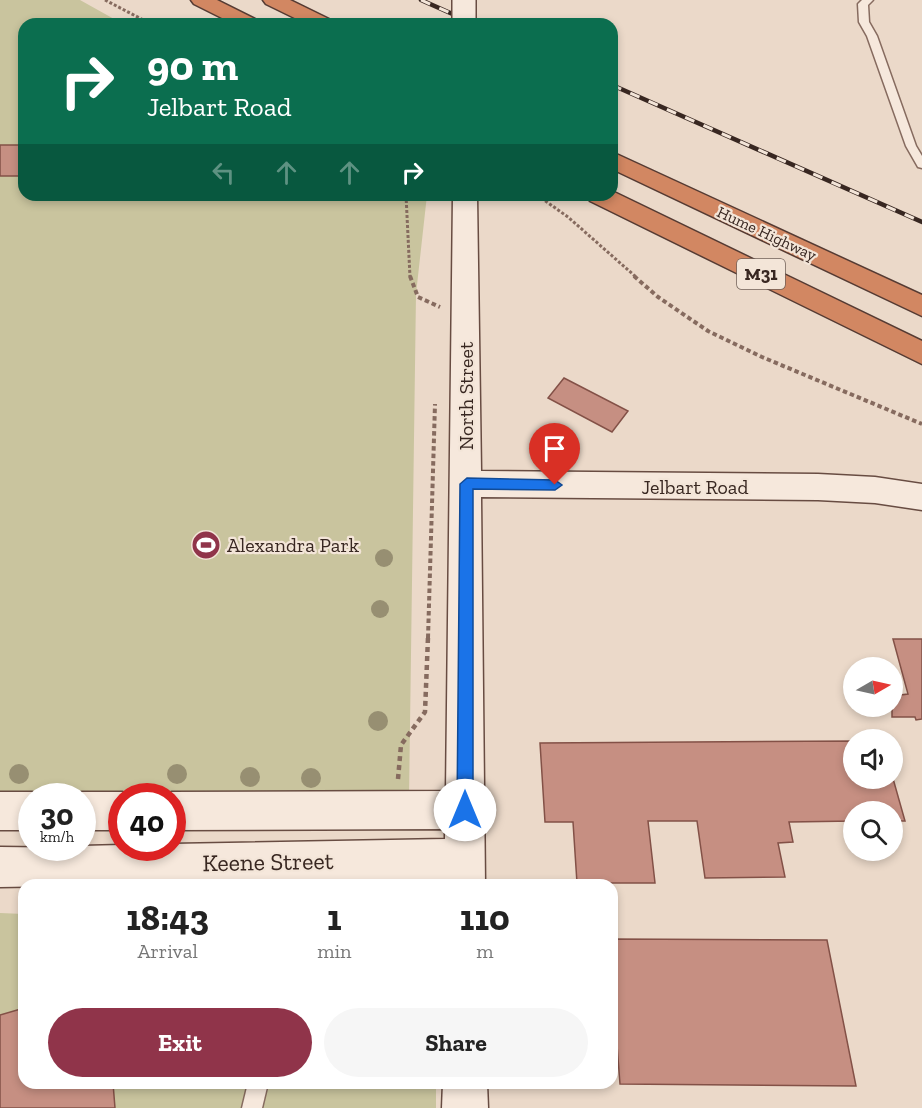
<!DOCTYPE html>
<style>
body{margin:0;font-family:"Zilla Slab",serif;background:#f6f6f6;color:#222;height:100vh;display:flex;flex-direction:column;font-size:22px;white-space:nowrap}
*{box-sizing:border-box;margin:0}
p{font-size:20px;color:#767676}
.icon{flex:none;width:33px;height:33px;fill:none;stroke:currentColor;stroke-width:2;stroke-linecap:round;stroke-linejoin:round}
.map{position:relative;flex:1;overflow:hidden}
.sheet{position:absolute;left:18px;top:879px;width:600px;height:210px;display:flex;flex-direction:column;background:#fff;border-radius:18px;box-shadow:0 3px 9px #0003}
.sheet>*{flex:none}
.banner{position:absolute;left:18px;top:18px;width:600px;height:183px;border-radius:18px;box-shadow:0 3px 9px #0003;background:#0b6e4f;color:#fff;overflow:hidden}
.needle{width:39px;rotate:81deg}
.buttons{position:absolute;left:843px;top:657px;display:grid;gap:12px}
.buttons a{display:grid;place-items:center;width:60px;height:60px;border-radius:50%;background:#fff;box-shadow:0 3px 9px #0003;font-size:30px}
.speed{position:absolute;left:18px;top:783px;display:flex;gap:12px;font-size:30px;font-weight:700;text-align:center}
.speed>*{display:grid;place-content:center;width:78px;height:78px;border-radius:50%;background:#fff;box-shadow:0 3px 9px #0003;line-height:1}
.speed small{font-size:15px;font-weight:400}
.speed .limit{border:9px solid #d22;background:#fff;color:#111}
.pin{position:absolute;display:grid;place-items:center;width:51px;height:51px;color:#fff;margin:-62px -26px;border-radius:50% 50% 50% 0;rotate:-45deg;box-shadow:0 0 6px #0007}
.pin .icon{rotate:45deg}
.me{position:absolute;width:66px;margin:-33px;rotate:0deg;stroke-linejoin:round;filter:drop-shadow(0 0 4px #0008)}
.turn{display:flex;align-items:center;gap:21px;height:126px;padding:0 30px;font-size:27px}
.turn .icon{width:78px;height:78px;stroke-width:2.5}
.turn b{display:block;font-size:42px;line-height:51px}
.lanes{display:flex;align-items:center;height:57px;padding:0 30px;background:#0003;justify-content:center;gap:30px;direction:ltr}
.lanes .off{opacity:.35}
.eta{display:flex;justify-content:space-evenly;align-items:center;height:102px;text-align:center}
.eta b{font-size:36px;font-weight:800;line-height:42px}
.primary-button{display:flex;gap:12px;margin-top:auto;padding:12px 30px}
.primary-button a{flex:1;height:69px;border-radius:36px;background:#90344a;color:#fff;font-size:24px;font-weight:800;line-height:69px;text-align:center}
.primary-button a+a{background:#f6f6f6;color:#222}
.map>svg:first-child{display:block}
</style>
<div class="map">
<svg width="922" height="1108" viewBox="0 0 922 1108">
<rect width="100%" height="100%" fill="#ebd9c9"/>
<g fill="#c9c49e">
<polygon points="0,0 80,0 123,24 24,24 24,195 427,195 416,294 409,798 0,797"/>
<polygon points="0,913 24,914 24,1083 436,1083 436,1108 0,1108"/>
</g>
<g fill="#c68f82" stroke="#835147" stroke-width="1.5">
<rect x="0" y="145" width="24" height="31"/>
<polygon points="564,378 628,411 612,432 548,398"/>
<polygon points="893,639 922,639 922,719 916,720 915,717 892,717 892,696 908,694"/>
<polygon points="854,741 854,778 892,778 892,775 905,821 892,821 892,812 854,812 854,821 789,822 793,842 778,843 785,877 705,878 697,821 648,821 655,883 577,883 573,822 545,822 540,743"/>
<polygon points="612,939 827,940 856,1086 620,1084 612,980"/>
<polygon points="24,1008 24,1083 113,1083 115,1108 0,1108 0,1015"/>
</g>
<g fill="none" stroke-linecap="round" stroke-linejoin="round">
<g stroke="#866b5f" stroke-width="3">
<g id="lane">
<polygon points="862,0 873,0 868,5 869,22 877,36 916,146 922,156 922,168 918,167 906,146 867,36 859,22 858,4"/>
<polygon points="248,1083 268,1083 262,1108 242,1108"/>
</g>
</g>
<g stroke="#684c42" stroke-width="3">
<g id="secondary">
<polygon points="453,195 477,195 481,471 818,474 875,477 922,484 922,510 875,503 818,500 481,497 485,885 445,885 445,879 0,887 0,847 82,848 82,846 122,845 122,848 172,848 172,844 445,839 445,829 172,830 172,796 160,796 172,792 446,791"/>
<polygon points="0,792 32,792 44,796 32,796 32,830 0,830"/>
<polygon points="82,792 122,792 134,796 122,796 122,830 82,830 82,796 70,796"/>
<polygon points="443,1083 487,1083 488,1108 442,1108"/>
</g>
</g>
<g stroke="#553b33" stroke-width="3">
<g id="highway">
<polygon points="191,0 217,0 257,20 261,24 234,24 194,4"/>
<polygon points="263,0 290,0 331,20 335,24 307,24 266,4"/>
<polygon points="612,152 922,295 922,316 612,169"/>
<polygon points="612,191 922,341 922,364 590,201 587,195 612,195"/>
</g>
</g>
<g stroke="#866b5f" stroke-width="3" stroke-dasharray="3 2" stroke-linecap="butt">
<polyline points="105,0 151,24"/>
<polyline points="406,195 410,277"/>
<polyline points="537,195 568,217 636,277"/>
</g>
<g stroke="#866b5f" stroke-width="4" stroke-dasharray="4.5 3" stroke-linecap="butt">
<polyline points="410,276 418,297 440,307"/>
<polyline points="634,276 658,297 708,331 762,357 922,424"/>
<polyline points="428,638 435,404"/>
</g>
<polyline stroke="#866b5f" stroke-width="4.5" stroke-dasharray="5 4" stroke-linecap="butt" points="398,779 401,745 425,712 428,637"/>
<use href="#lane" fill="#f6e8dc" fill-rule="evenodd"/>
<use href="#secondary" fill="#f6e8dc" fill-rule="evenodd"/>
<use href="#highway" fill="#d28762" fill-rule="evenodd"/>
<g stroke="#382721" stroke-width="4.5">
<g id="rail">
<polyline points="421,0 475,24"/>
<polyline points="612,85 922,222"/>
</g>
</g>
<use href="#rail" stroke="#f3e5d8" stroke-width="3" stroke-dasharray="10" stroke-linecap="butt"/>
<g stroke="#684c42" stroke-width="26" stroke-linecap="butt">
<polyline id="secondary-bridge" points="464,0 464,24"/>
</g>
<use href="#secondary-bridge" stroke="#f6e8dc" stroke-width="23"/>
</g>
<g fill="#978f72">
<circle cx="384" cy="558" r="9"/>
<circle cx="380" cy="609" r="9"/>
<circle cx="378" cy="721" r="10"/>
<circle cx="19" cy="774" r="10"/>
<circle cx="177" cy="774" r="10"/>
<circle cx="250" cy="777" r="10"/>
<circle cx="311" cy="778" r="10"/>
</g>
<polygon fill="#1a73e8" stroke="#114b97" stroke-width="1.5" points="467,478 555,480 562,485 555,490 473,489 473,810 471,816 465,818 459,816 457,810 460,484"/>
<defs>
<g id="stadium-disc" transform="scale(1.5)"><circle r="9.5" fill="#90344a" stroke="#f3e5d8"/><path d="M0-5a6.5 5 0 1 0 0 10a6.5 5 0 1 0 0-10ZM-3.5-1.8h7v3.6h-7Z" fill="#fff"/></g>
</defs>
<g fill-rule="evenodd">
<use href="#stadium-disc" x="206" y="545"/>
</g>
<g text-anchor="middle" stroke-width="4.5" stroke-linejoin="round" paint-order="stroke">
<g font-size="16" fill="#382721" stroke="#f3e5d8">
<text transform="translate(767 233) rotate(25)" y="6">Hume Highway</text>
</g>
<rect fill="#f3e5d8" stroke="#706058" stroke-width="1.5" x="737" y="259" width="48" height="30" rx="4.5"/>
<g font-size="18" font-weight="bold" fill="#382721">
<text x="761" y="280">M31</text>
</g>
<g font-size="20" fill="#382721" stroke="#f3e5d8">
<text transform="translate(466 396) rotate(-90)" y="7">North Street</text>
<text x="695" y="494">Jelbart Road</text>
</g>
<g font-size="20" fill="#382721" stroke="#f3e5d8" text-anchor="start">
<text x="227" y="552">Alexandra Park</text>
</g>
<g font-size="24" fill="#382721" stroke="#f3e5d8">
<text transform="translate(268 862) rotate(-1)" y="8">Keene Street</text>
</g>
</g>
</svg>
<div class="buttons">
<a><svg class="needle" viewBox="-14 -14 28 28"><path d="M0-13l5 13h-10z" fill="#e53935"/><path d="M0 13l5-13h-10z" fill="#767676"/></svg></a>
<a><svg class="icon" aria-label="sound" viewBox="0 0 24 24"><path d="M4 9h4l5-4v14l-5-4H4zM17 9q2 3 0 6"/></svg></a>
<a><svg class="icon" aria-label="search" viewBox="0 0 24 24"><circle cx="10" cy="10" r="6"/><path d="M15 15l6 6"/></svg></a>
</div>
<div class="speed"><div>30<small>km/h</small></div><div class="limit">40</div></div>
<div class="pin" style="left:555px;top:485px;background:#d93025"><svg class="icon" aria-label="arrive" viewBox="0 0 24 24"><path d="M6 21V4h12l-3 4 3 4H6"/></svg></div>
<svg class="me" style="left:465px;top:810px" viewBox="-20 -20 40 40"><circle r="19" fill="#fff"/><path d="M0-13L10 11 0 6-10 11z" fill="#1a73e8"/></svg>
<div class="banner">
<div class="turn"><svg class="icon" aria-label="right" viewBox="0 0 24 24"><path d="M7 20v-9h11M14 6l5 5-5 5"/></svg><div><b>90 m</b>Jelbart Road</div></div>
<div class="lanes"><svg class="icon off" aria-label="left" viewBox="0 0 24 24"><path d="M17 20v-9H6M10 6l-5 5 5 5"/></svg><svg class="icon off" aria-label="ahead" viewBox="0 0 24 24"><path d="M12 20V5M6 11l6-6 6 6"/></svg><svg class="icon off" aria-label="ahead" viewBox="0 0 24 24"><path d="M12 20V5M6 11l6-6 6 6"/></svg><svg class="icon" aria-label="right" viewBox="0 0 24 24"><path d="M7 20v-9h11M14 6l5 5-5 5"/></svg></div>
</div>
<section class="sheet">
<div class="eta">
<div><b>18:43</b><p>Arrival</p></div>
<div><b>1</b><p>min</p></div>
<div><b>110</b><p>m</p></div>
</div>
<div class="primary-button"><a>Exit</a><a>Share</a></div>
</section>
</div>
